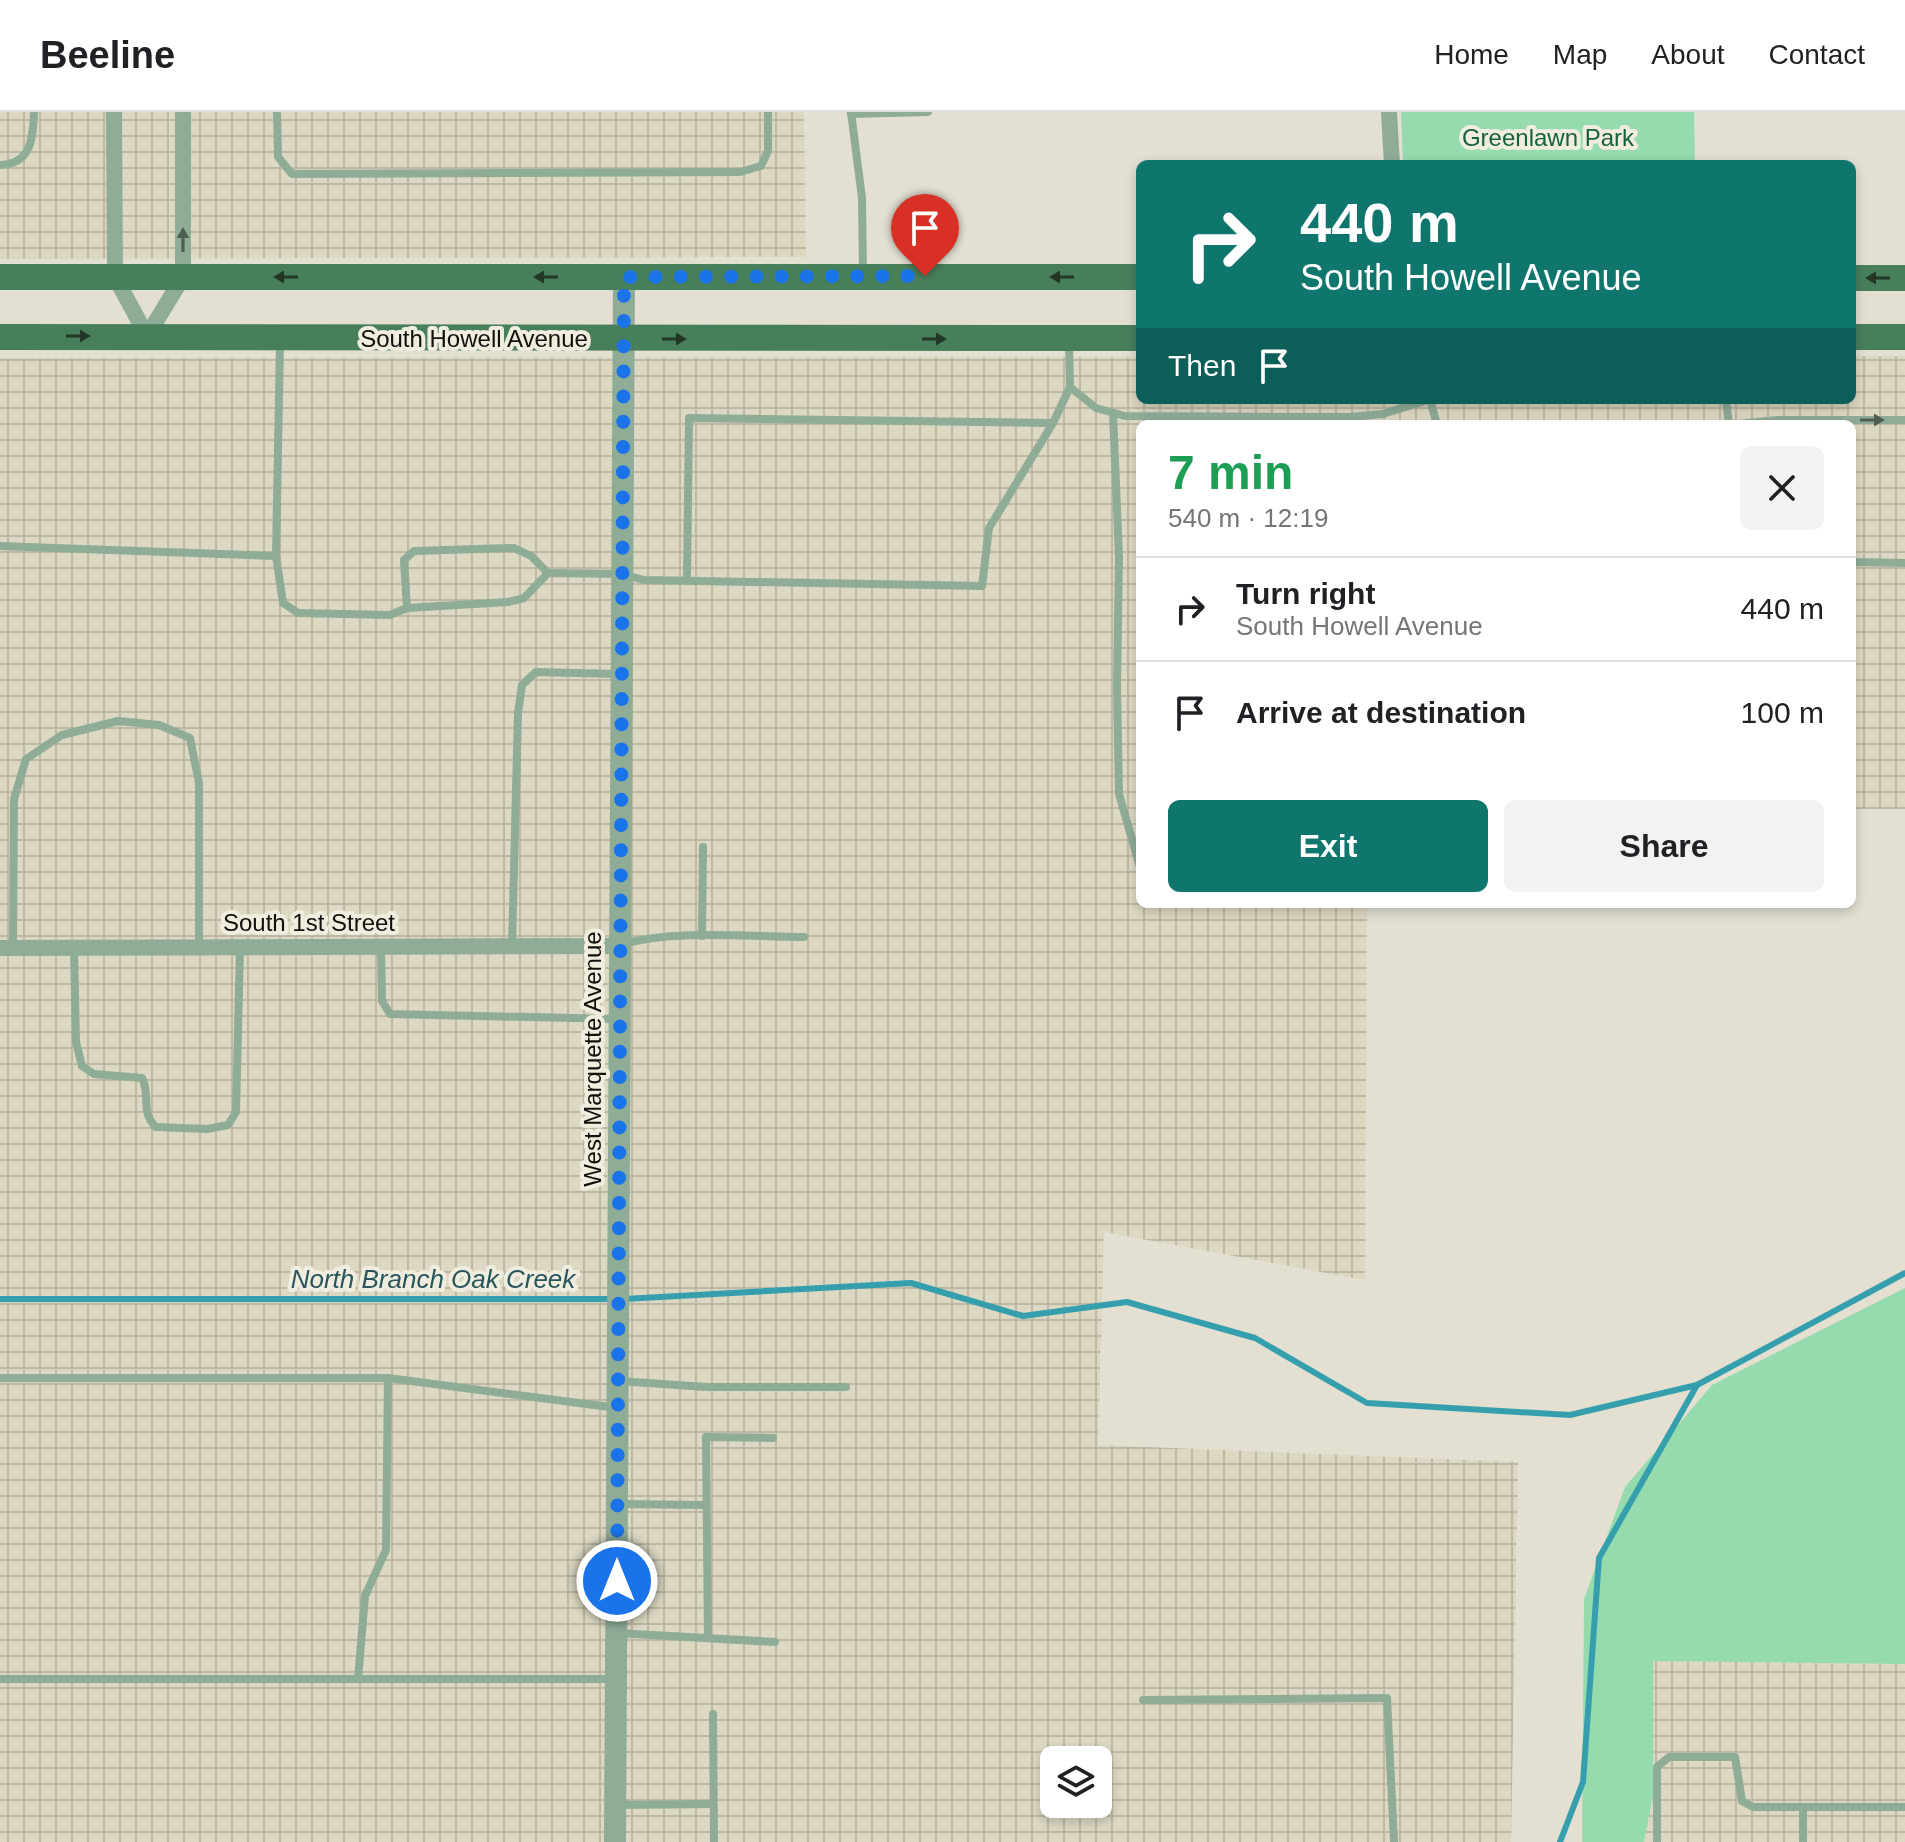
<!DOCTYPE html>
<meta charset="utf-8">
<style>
body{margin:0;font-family:Arial,sans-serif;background:#f2f2f2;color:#202124;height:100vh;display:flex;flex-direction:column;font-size:30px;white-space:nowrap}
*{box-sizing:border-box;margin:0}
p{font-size:26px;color:#757577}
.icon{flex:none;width:44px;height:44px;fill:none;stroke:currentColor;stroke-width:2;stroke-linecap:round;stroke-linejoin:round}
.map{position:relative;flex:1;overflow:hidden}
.details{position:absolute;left:1136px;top:308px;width:720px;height:488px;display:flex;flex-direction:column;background:#fff;border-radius:12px;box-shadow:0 4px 12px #0003}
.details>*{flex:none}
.hud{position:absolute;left:1136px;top:48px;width:720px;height:244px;border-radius:12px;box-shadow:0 4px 12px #0003;background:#0f766e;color:#fff;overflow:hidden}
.buttons{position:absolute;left:1040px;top:1634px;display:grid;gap:16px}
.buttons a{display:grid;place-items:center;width:72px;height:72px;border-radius:12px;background:#fff;box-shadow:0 4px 12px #0003;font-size:40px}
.pin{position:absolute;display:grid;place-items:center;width:68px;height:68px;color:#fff;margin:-82px -34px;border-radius:50% 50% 50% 0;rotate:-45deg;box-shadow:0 0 8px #0007}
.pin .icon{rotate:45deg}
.me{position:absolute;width:88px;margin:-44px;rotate:0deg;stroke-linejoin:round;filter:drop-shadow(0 0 6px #0008)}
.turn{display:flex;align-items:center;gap:28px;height:168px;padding:0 32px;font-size:36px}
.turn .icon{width:104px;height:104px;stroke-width:2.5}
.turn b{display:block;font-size:56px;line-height:68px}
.then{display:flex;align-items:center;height:76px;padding:0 32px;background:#0003;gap:16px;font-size:30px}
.round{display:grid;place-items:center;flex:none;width:84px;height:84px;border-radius:12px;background:#f2f2f2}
.summary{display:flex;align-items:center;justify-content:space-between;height:136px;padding:0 32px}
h1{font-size:48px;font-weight:800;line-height:60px;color:#1e9e55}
.cta{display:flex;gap:16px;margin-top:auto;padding:16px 32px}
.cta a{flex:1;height:92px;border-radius:12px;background:#0f766e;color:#fff;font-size:32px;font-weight:800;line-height:92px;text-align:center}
.cta a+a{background:#f2f2f2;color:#202124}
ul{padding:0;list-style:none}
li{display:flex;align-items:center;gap:24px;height:104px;padding:0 32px;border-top:2px solid #e0e0e0}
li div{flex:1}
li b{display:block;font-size:30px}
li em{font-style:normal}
header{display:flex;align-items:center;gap:48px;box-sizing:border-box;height:112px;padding:0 40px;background:#fff;border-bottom:2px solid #e0e0e0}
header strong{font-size:38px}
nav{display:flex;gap:44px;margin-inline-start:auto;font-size:28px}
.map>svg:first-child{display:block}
</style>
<header>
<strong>Beeline</strong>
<nav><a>Home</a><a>Map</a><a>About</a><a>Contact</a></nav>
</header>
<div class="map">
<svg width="1905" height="1730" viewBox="0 0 1905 1730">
<defs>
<pattern id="industrial-grid" width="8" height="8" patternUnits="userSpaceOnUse" patternTransform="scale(2)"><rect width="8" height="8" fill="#dcd8c2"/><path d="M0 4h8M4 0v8" fill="none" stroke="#bcb8a5"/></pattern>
</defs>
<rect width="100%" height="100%" fill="#e3e0d2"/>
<g fill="url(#industrial-grid)" fill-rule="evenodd">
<polygon points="0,0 804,0 806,145 0,147"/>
<path d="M1852,244h53v453h-53v-385h-712v480h227l-2,376 -261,-48 -6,213 420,17 -7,380h-1511v-1484l1140,-1v43h712zM1054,1648h44v44h-44z"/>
<polygon points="1653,1549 1905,1552 1905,1730 1644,1730 1653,1683"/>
</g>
<g fill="#96dbae">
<polygon points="1401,0 1694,0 1695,52 1403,52"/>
<polygon points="1905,1176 1905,1552 1653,1549 1653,1683 1644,1730 1582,1730 1584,1487 1625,1375 1712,1273"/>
</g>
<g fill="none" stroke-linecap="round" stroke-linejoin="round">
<g stroke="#369fae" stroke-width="6">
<polyline points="0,1187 612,1187"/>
<polyline points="624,1187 911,1171 1023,1204 1127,1190 1255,1226 1367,1291 1570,1303 1697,1273 1905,1161"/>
<polyline points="1560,1730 1583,1670 1599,1446 1697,1273"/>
</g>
<g stroke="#8fac97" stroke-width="8">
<polyline points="277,0 278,45 292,62 740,60 761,54 768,39 768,0"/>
<polyline points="851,0 862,86 863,160"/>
<polyline points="851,2 928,0"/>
<path d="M0,53c32,-1 33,-28 34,-53"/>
<polyline points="1069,229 1070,275 1096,296 1125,304 1351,305 1383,302 1428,288"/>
<polyline points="1430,288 1437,312"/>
<polyline points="1726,288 1729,312"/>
<polyline points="1113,301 1119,445 1117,575 1119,682 1139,752"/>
<polyline points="1738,312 1778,308 1905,308"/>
<polyline points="0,434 276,444 280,230"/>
<polyline points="276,444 283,491 298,501 390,503 407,496 508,490 524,486 548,461 622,462 644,468 982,474 989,416 1053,311 1070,275"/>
<polyline points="1852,450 1905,451"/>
<polyline points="687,468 689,306 1053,311"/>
<polyline points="407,496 404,448 414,439 514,436 531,444 548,461"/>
<polyline points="702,824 703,735"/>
<path d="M624,832c51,-15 126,-7 180,-7"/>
<polyline points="512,834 518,601 522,573 536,560 618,562"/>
<polyline points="13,835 14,687 26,647 62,623 118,609 159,613 190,626 199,671 199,836"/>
<polyline points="381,835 382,889 390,902 618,907"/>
<path d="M74,836l2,94 6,24 12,8 48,4c9,17 -2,35 14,49l51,2 21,-4 8,-13 4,-164"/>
<polyline points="0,1266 388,1266 617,1296"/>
<polyline points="618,1269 706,1275 846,1275"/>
<polyline points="618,1392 705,1393"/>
<polyline points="617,1521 775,1530"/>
<polyline points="708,1525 706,1325 773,1326"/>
<polyline points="0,1567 615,1567"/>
<polyline points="358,1567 365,1484 386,1438 388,1266"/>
<polyline points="1143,1588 1387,1586 1394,1730"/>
<polyline points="713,1602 714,1730"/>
<polyline points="617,1693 713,1692"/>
<polyline points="1657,1730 1657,1655 1669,1645 1735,1645 1742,1689 1753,1695 1905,1695"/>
<polyline points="1803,1730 1803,1695"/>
</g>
<g stroke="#8fac97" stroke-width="16">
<polyline points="114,0 115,165 147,224"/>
<polyline points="1389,0 1392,52"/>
<polyline points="147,224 183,165 183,0"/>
<polyline points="0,836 619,834"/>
</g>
<polyline stroke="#8fac97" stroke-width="22" points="615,1730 624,165"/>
<g stroke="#487f5b" stroke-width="26">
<polyline points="0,165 1140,165"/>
<polyline points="1852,166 1905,166"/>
<polyline points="0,225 1140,226"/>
<polyline points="1852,225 1905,225"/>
</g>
</g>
<defs><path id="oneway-solid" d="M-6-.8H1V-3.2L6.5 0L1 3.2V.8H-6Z" transform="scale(2)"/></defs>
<g fill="#505e51">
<use href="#oneway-solid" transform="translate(183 128) rotate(-90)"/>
<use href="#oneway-solid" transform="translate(1872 308)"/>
</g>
<g fill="#243727">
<use href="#oneway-solid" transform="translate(286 165) rotate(180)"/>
<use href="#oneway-solid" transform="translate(546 165) rotate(180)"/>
<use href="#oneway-solid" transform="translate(1062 165) rotate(-180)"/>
<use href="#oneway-solid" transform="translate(1878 166) rotate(-180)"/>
<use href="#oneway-solid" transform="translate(78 224)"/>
<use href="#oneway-solid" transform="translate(674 227)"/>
<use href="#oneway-solid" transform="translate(934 227)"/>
</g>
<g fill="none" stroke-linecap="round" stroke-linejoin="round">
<polyline stroke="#1a73e8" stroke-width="14" stroke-dasharray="0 25.2" points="617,1469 624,165 925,164"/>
</g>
<g text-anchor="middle" stroke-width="8" stroke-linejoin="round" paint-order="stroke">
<g font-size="24" fill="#13633a" stroke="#f0eddf">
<text x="1548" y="34">Greenlawn Park</text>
</g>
<g font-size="24" fill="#11100b" stroke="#f0eddf">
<text x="474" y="235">South Howell Avenue</text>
<text x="309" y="819">South 1st Street</text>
<text transform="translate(593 947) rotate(-90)" y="8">West Marquette Avenue</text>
</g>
<g font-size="26" font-style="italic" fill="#29565c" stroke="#f0eddf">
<text x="433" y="1176">North Branch Oak Creek</text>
</g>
</g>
</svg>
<div class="buttons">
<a><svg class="icon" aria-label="layers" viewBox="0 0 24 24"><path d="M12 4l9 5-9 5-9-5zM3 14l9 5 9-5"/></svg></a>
</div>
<div class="pin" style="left:925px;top:164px;background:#d93025"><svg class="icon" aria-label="arrive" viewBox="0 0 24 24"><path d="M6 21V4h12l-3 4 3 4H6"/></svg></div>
<svg class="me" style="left:617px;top:1469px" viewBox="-20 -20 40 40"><circle r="17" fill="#1a73e8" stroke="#fff" stroke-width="3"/><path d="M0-11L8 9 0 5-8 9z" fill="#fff"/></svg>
<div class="hud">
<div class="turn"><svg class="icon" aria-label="right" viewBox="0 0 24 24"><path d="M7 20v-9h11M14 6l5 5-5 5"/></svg><div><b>440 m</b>South Howell Avenue</div></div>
<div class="then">Then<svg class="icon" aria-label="arrive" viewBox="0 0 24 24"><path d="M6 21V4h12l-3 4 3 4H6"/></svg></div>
</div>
<section class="details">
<div class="summary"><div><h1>7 min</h1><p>540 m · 12:19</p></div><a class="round"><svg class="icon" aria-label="close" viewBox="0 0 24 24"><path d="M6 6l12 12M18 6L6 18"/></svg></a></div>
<ul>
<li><svg class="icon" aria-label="right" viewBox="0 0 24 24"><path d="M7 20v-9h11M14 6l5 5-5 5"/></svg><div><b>Turn right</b><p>South Howell Avenue</p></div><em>440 m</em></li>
<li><svg class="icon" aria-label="arrive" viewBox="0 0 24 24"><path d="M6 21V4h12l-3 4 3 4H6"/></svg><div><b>Arrive at destination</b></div><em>100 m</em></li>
</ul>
<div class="cta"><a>Exit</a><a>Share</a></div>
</section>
</div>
